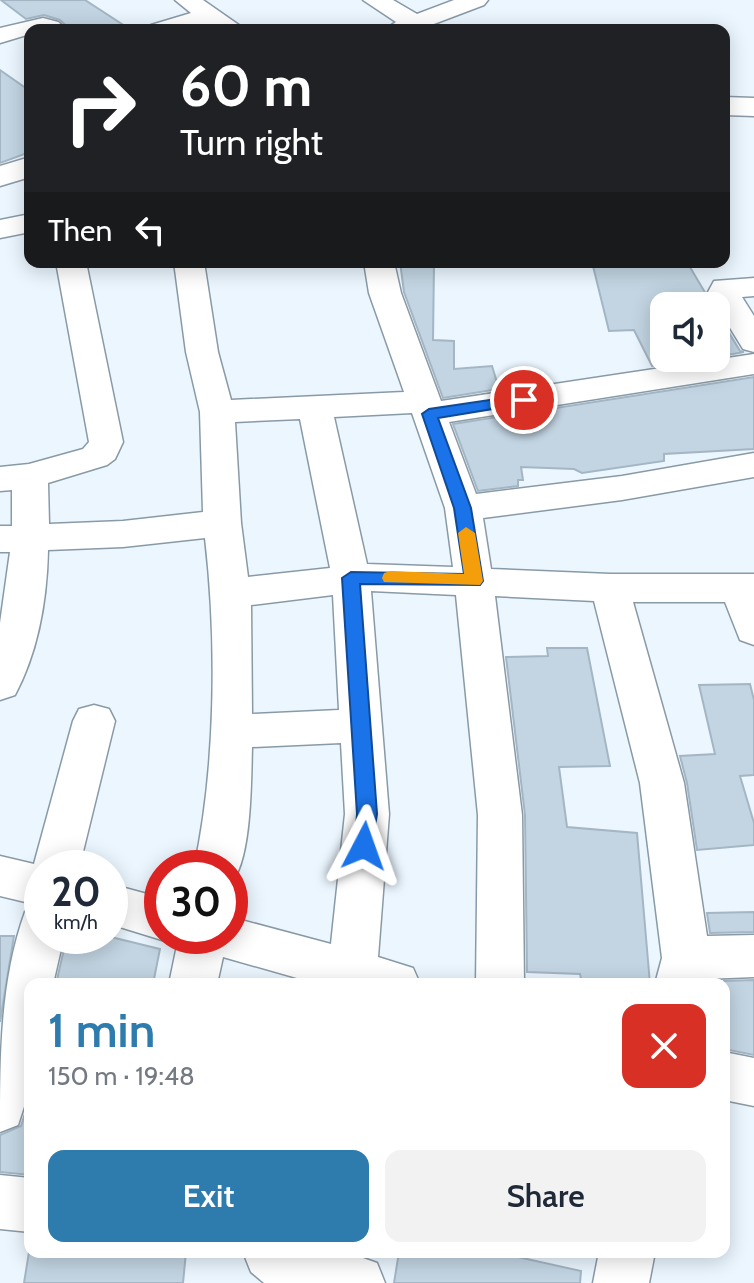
<!DOCTYPE html>
<meta charset="utf-8">
<style>
body{margin:0;font-family:Cabin,sans-serif;background:#f2f2f3;color:#1f2937;height:100vh;display:flex;flex-direction:column;font-size:30px;white-space:nowrap}
*{box-sizing:border-box;margin:0}
p{font-size:26px;color:#747a83}
.icon{flex:none;width:44px;height:44px;fill:none;stroke:currentColor;stroke-width:2;stroke-linecap:round;stroke-linejoin:round}
.map{position:relative;flex:1;overflow:hidden}
.sheet{position:absolute;left:24px;top:978px;width:706px;height:280px;display:flex;flex-direction:column;background:#fff;border-radius:16px;box-shadow:0 4px 20px #0003}
.sheet>*{flex:none}
.guide{position:absolute;left:24px;top:24px;width:706px;height:244px;border-radius:16px;box-shadow:0 4px 20px #0003;background:#202124;color:#fff;overflow:hidden}
.fabs{position:absolute;left:650px;top:292px;display:grid;gap:16px}
.fabs a{display:grid;place-items:center;width:80px;height:80px;border-radius:16px;background:#fff;box-shadow:0 4px 20px #0003;font-size:40px}
.speed{position:absolute;left:24px;top:850px;display:flex;gap:16px;font-size:40px;font-weight:700;text-align:center}
.speed>*{display:grid;place-content:center;width:104px;height:104px;border-radius:50%;background:#fff;box-shadow:0 4px 20px #0003;line-height:1}
.speed small{font-size:20px;font-weight:400}
.speed .limit{border:12px solid #d22;background:#fff;color:#111}
.pin{position:absolute;display:grid;place-items:center;width:68px;height:68px;color:#fff;margin:-34px;border:4px solid #fff;border-radius:50%;box-shadow:0 2px 8px #0007}
.me{position:absolute;width:88px;margin:-44px;rotate:4deg;stroke-linejoin:round;filter:drop-shadow(0 0 6px #0008)}
.turn{display:flex;align-items:center;gap:28px;height:168px;padding:0 24px;font-size:36px}
.turn .icon{width:104px;height:104px;stroke-width:2.5}
.turn b{display:block;font-size:56px;line-height:68px}
.then{display:flex;align-items:center;height:76px;padding:0 24px;background:#0003;gap:16px;font-size:30px}
.round{display:grid;place-items:center;flex:none;width:84px;height:84px;border-radius:16px;background:#f2f2f3}
.overview{display:flex;align-items:center;justify-content:space-between;height:136px;padding:0 24px}
h1{font-size:48px;font-weight:600;line-height:60px;color:#2e7bad}
.cta{display:flex;gap:16px;margin-top:auto;padding:16px 24px}
.cta a{flex:1;height:92px;border-radius:16px;background:#2e7bad;color:#fff;font-size:32px;font-weight:600;line-height:92px;text-align:center}
.cta a+a{background:#f2f2f3;color:#1f2937}
.map>svg:first-child{display:block}
</style>
<div class="map">
<svg width="754" height="1283" viewBox="0 0 754 1283">
<rect width="100%" height="100%" fill="#ebf6ff"/>
<g fill="#c3d5e3" stroke="#a4b6c3" stroke-width="2">
<polygon points="1,0 85,0 131,30 71,30 60,20 44,15 26,19"/>
<polygon points="0,70 30,91 30,152 0,163"/>
<polygon points="400,262 434,263 433,340 454,341 454,369 492,366 499,389 443,398 404,292"/>
<polygon points="592,262 687,262 713,306 664,306 664,358 707,358 652,366 634,330 609,331"/>
<polygon points="716,311 740,351 744,352 716,357"/>
<polygon points="754,377 754,449 664,454 664,461 582,473 574,469 521,467 523,480 518,480 518,486 478,491 453,424"/>
<polygon points="547,648 587,648 610,766 559,767 567,827 637,833 650,984 582,984 580,974 527,972 525,815 506,657 548,656"/>
<polygon points="750,684 754,700 754,775 740,776 754,823 754,845 697,850 687,783 680,756 715,754 699,685"/>
<polygon points="754,912 754,932 710,933 707,913"/>
<polygon points="0,936 14,936 0,1022"/>
<polygon points="67,936 107,936 160,949 153,984 56,984"/>
<polygon points="754,980 754,1055 724,1049 724,981"/>
<polygon points="30,1098 30,1175 0,1172 0,1135 21,1126"/>
<polygon points="29,1252 186,1252 183,1283 24,1283"/>
<polygon points="399,1252 496,1252 581,1271 580,1283 394,1283"/>
</g>
<g fill="none" stroke-linecap="round" stroke-linejoin="round">
<g stroke="#899aa7" stroke-width="3">
<g id="street">
<polygon points="175,0 203,0 246,30 217,30 207,24 186,30 148,30 151,25 191,13"/>
<polygon points="363,0 393,0 417,14 454,0 488,0 484,5 418,30 384,30 396,22"/>
<polygon points="43,18 58,22 68,30 30,30 30,34 0,43 0,28"/>
<polygon points="30,214 30,232 0,238 0,220"/>
<path d="M56,262h30l37,180 -8,17 -8,6 -59,18 1,41 74,-3 80,-9 -3,-100 -14,-60 -12,-90h30l14,90 13,48 173,-8 -35,-99 -5,-31h30l7,31 40,108 313,-47v20l-305,48 27,72 146,-18 132,-23v24l-132,23 -139,18 8,51 119,5h144v71l-14,-5 -15,-38h-92l51,181 23,153 47,-1v42l-49,2 -2,5h-48l7,-26 -22,-175 -46,-182 -99,-5 27,219 2,169h-48l2,-169 -22,-220 -85,-4 18,223 -11,143 35,11 7,16h-102l-95,-27 -6,27h-48l10,-48h51v-19l101,27 14,-130 -4,-71 -89,4c-1,30 0,117 -22,136v-15h-36c22,-101 23,-228 11,-330l-82,9 -75,3c-1,49 -10,102 -33,145l-15,5v-77l10,-71h-10v-26h12v-36l-12,1v-24l29,-3 54,-15 6,-7zM412,413l33,95 8,59 -86,-3 -33,-147zM300,419l30,149 -82,9 -7,-54 -6,-101zM333,595l6,115 -87,4 -1,-109z"/>
<polygon points="754,278 754,296 742,297 754,316 754,352 743,349 708,292 714,281"/>
<polygon points="94,705 109,709 115,721 79,868 42,868 42,906 0,896 0,856 34,864 73,721 79,709"/>
<polygon points="110,884 162,898 162,936 172,936 162,940 110,924"/>
<path d="M42,906v30h22l-11,48h-23v104l-12,37 -18,7c0,-74 0,-151 25,-220z"/>
<polygon points="724,1052 754,1058 754,1106 724,1100"/>
<polygon points="0,1175 30,1178 30,1232 0,1229"/>
<polygon points="243,1252 346,1252 377,1263 385,1283 264,1283 251,1272"/>
<polygon points="599,1252 655,1252 649,1283 593,1283"/>
</g>
</g>
<g stroke="#899aa7" stroke-width="3">
<g id="secondary">
<polygon points="724,97 754,98 754,116 724,115"/>
<polygon points="30,157 30,177 0,186 0,166"/>
</g>
</g>
<use href="#street" fill="#fff" fill-rule="evenodd"/>
<use href="#secondary" fill="#fff" fill-rule="evenodd"/>
</g>
<polygon fill="#1a73e8" stroke="#114b97" stroke-width="2" points="524,395 532,400 529,403 438,418 471,508 483,581 480,585 360,584 377,814 371,852 364,854 357,852 354,846 357,814 342,578 351,572 464,574 454,508 422,414 429,409"/>
<polygon fill="#f59e0b" points="466,527 475,533 483,581 480,585 384,582 382,578 384,573 391,571 464,574 458,533"/>
</svg>
<div class="fabs">
<a><svg class="icon" aria-label="sound" viewBox="0 0 24 24"><path d="M4 9h4l5-4v14l-5-4H4zM17 9q2 3 0 6"/></svg></a>
</div>
<div class="speed"><div>20<small>km/h</small></div><div class="limit">30</div></div>
<div class="pin" style="left:524px;top:400px;background:#d93025"><svg class="icon" aria-label="arrive" viewBox="0 0 24 24"><path d="M6 21V4h12l-3 4 3 4H6"/></svg></div>
<svg class="me" style="left:364px;top:846px" viewBox="-20 -20 40 40"><path d="M0-17L14 15 0 8-14 15z" fill="#1a73e8" stroke="#fff" stroke-width="4"/></svg>
<div class="guide">
<div class="turn"><svg class="icon" aria-label="right" viewBox="0 0 24 24"><path d="M7 20v-9h11M14 6l5 5-5 5"/></svg><div><b>60 m</b>Turn right</div></div>
<div class="then">Then<svg class="icon" aria-label="left" viewBox="0 0 24 24"><path d="M17 20v-9H6M10 6l-5 5 5 5"/></svg></div>
</div>
<section class="sheet">
<div class="overview"><div><h1>1 min</h1><p>150 m · 19:48</p></div><a class="round" style="background:#d93025;color:#fff"><svg class="icon" aria-label="close" viewBox="0 0 24 24"><path d="M6 6l12 12M18 6L6 18"/></svg></a></div>
<div class="cta"><a>Exit</a><a>Share</a></div>
</section>
</div>
